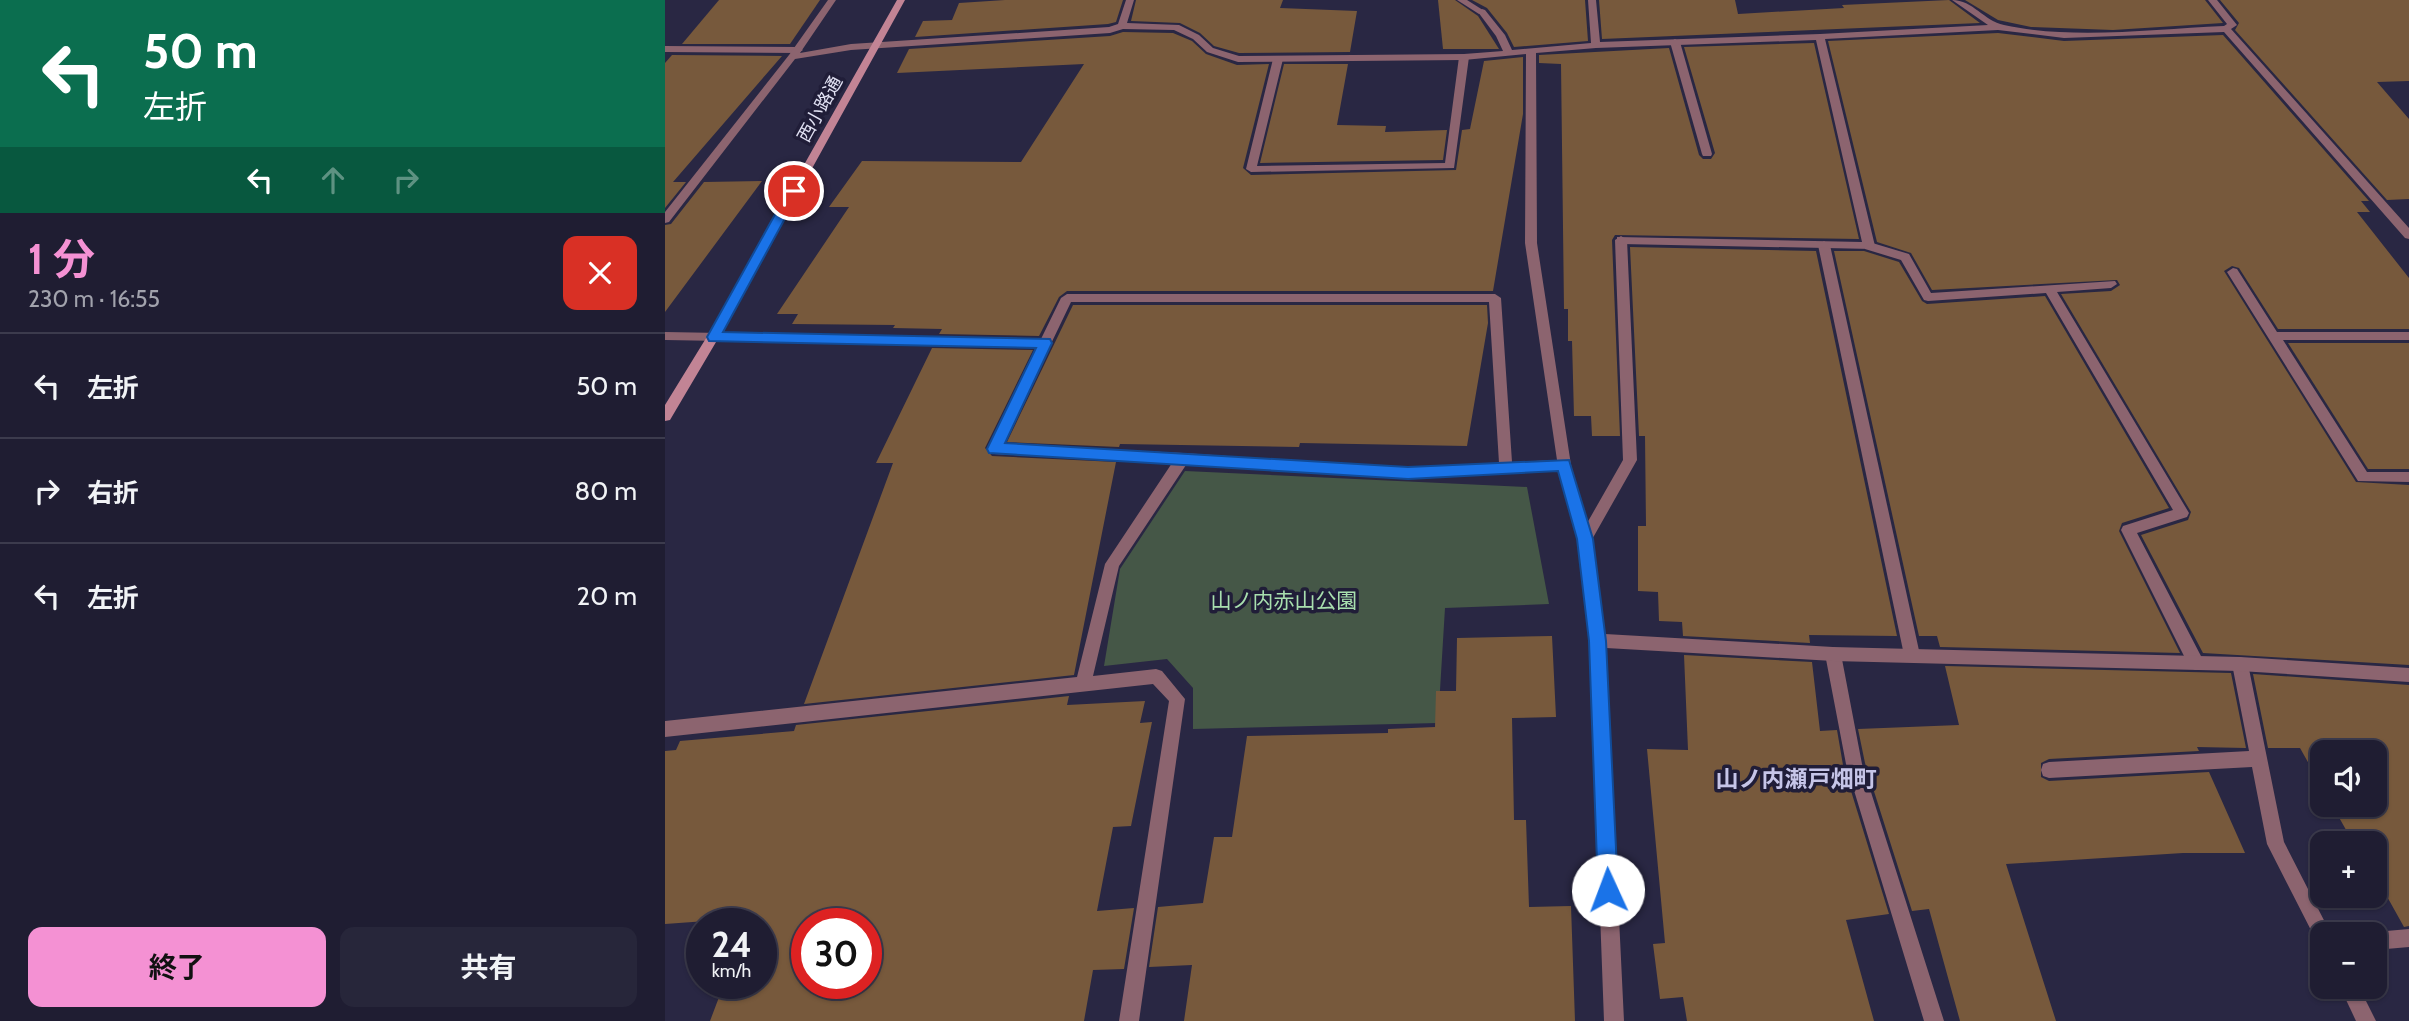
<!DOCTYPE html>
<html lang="ja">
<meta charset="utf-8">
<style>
body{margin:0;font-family:Cabin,"Noto Sans JP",sans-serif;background:#27263a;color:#f1f3f6;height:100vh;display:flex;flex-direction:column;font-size:26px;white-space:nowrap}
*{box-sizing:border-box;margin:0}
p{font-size:23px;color:#a1a2ac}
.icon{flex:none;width:38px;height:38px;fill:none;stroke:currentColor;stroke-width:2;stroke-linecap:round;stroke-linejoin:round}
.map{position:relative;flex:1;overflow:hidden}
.sheet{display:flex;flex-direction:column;background:#1f1d32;width:665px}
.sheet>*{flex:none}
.hud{background:#0b6e4f;color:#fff;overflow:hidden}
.buttons{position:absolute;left:1645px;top:740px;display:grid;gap:14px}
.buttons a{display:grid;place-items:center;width:77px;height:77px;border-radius:14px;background:#1f1d32;box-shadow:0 2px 5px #0004,0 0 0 2px #3c3b4d;font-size:35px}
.speed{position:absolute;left:21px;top:908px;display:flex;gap:14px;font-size:35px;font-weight:700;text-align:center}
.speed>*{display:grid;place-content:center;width:91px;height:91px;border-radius:50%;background:#1f1d32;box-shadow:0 2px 5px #0004,0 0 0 2px #3c3b4d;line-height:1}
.speed small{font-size:18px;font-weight:400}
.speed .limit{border:10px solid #d22;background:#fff;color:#111}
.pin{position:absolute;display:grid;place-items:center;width:60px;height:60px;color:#fff;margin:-30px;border:4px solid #fff;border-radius:50%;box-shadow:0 2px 7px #0007}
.me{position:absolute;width:77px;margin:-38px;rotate:358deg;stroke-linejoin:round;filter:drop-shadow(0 0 5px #0008)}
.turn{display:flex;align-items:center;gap:24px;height:147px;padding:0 28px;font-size:32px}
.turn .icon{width:91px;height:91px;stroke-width:2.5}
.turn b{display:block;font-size:49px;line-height:60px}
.lanes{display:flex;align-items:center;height:66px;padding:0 28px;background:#0003;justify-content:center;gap:35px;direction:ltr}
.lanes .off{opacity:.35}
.round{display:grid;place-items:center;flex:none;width:74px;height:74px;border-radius:14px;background:#27263a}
.overview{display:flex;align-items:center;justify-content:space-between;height:119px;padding:0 28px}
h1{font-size:42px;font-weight:700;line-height:52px;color:#f491d3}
.button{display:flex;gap:14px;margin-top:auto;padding:14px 28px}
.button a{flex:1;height:80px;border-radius:14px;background:#f491d3;color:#111;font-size:28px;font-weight:700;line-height:80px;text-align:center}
.button a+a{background:#27263a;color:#f1f3f6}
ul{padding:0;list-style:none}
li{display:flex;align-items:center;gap:21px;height:105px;padding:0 28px;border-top:2px solid #3c3b4d}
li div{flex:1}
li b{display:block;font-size:26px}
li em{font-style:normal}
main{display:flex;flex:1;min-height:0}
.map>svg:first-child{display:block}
</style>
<main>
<section class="sheet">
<div class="hud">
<div class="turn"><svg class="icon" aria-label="left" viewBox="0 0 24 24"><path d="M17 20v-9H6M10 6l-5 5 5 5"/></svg><div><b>50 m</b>左折</div></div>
<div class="lanes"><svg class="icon" aria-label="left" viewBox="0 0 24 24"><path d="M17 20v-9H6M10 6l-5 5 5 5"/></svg><svg class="icon off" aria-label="ahead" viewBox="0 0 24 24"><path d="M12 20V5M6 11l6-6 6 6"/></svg><svg class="icon off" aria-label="right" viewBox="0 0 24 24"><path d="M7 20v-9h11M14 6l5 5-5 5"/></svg></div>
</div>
<div class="overview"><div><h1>1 分</h1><p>230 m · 16:55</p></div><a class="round" style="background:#d93025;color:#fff"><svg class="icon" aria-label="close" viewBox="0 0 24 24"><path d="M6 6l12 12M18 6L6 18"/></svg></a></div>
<ul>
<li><svg class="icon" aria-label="left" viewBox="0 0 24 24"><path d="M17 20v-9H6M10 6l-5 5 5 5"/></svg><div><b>左折</b></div><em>50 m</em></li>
<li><svg class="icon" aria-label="right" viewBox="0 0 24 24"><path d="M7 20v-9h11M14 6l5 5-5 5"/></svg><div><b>右折</b></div><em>80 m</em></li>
<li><svg class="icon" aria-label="left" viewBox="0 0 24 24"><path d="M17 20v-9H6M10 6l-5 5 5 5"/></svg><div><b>左折</b></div><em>20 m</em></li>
</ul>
<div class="button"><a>終了</a><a>共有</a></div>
</section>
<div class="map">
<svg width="1744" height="1021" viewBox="0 0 1744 1021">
<rect width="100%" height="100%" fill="#292743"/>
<polygon fill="#455747" points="520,471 862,487 884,604 780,608 773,723 528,729 528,688 502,659 439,666 455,569"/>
<g fill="#77593c" fill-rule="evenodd">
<polygon points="54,0 155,0 125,44 17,44"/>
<polygon points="340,0 458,0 451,22 443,24 250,37 258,21 287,20 294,3"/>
<polygon points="471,0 618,0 615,8 692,11 685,52 574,53 549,46 535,33 515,23 466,21"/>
<polygon points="773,0 790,0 813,16 834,49 778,49"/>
<polygon points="807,0 920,0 923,41 849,47 842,33 822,8"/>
<polygon points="934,0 1070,0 1073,14 1179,8 1177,5 1284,0 1315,23 937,39"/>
<polygon points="1300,0 1540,0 1558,23 1448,30 1366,27 1333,20"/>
<polygon points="1555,0 1744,0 1744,81 1712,82 1744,119 1744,199 1722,200 1570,30 1574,23"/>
<polygon points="458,32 508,33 527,41 541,54 572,65 604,64 578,168 586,175 791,170 797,130 805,129 819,61 858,57 858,114 828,291 402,291 394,297 374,336 274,334 277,329 228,328 230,325 127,324 133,314 112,314 184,207 164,207 197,161 356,162 419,64 232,73 244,49 445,36"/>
<polygon points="1333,33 1399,41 1558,35 1704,201 1696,201 1705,212 1692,212 1744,278 1744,329 1613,329 1574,268 1567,266 1559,271 1691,482 1744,485 1744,665 1538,653 1476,535 1523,520 1526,512 1396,294 1446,291 1455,285 1452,280 1267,290 1246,253 1212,242 1163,41"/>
<polygon points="1149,43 1194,239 950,235 947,240 955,436 927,436 926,416 909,416 907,341 903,341 903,309 899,309 896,64 874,63 874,55 1004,48 1034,155 1038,159 1046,159 1050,153 1019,47"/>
<polygon points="7,55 117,56 8,182 21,182 0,208 0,63"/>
<polygon points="619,64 683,64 672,125 721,126 720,132 782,130 778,160 595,163"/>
<polygon points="97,181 0,312 0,225 6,224 39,182"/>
<polygon points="965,247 1151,251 1232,636 1144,635 1145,643 1018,636 1017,622 994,621 993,592 973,591 973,526 981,526 980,436 974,436"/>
<polygon points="1169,251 1199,251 1234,262 1257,301 1262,304 1380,296 1504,508 1457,523 1454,531 1515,653 1275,647 1272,636 1254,636"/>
<polygon points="408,305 822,305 823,323 802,446 635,443 634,447 455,444 454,447 342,442"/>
<polygon points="1623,343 1744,343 1744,469 1703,469"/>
<polygon points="267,348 368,350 320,448 327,456 451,462 409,675 139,704 228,463 211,463"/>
<polygon points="887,636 891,717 847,718 849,820 861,820 864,907 906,906 910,1021 519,1021 527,965 484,967 493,907 538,903 549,837 567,837 582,736 723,733 723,729 770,727 771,691 791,691 792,638"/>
<polygon points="1019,655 1147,662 1155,731 1172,730 1178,765 1224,914 1181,920 1209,1021 1022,1021 1018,997 995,999 988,944 1000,943 982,749 1023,750"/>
<polygon points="1280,666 1566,673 1581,748 1532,747 1534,751 1384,759 1376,763 1376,777 1384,781 1544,772 1580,853 1518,853 1341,864 1391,1021 1295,1021 1264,909 1247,911 1200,763 1193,729 1294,725"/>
<polygon points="1588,674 1744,685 1744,926 1739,927 1710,875 1710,844 1689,844 1667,805 1710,805 1710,752 1657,752 1657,787 1635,748 1603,748"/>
<path d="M404,696l-2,9 78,-4 -5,22 12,-1 -21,104 -18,1 -16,84 37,-3 -10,61 -31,1 -9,51h-374l14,-37h37v-60h-15l2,-6 -83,6v-173l11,-1 4,-9 114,-10 2,-6zM142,924h59v60h-59z"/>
</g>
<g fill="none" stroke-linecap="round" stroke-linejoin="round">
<g fill="#8c646f" fill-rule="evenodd">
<polygon points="792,0 802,0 821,12 814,14"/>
<polygon points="1010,39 1015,42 1047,154 1046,156 1038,156 1037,154 1005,42"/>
<polygon points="0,46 133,47 138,50 133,53 0,52"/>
<polygon points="799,54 804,57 789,168 586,172 581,169 608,59 613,56 618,59 592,166 780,163 794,57"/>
<polygon points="956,236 962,240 972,460 925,543 920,545 915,543 913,539 958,460 950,240"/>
<polygon points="1159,241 1165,245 1255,655 1252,660 1247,662 1242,660 1239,655 1153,245"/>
<polygon points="1204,242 1244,254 1266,293 1450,281 1452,284 1446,288 1392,292 1524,513 1522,517 1472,533 1537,658 1539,663 1537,668 1531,670 1525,668 1456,530 1458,526 1508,510 1381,293 1263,301 1259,300 1236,260 1200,249 1200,243"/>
<polygon points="1568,268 1572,269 1612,332 1744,332 1744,340 1618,340 1702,472 1744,472 1744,482 1693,481 1562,272"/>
<polygon points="518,453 523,454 525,458 523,462 454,566 428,676 491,669 497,671 520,699 474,1021 454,1021 504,701 488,684 0,737 0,721 412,677 440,564 513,454"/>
<polygon points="1168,647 1173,649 1176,654 1197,764 1279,1021 1259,1021 1181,764 1160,654 1163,649"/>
<polygon points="1575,657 1581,659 1583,664 1619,842 1666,934 1657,934 1657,943 1651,940 1602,844 1587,767 1384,778 1378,776 1376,770 1378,764 1384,762 1584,751 1567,664 1569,659"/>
<polygon points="1744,929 1744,947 1710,950 1710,934 1703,934 1710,932"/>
<polygon points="1675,987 1694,987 1711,1021 1691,1021"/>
</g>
<path fill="#8c646f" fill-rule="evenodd" d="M163,0h8l-36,53 51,-9 258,-17 9,-3 8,-24h8l-7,23 52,2 20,10 14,13 26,8 225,-2 39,-3 -7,-15 -18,-24 4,-3 3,1 20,25 7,15 79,-7 -3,-43h8l4,42 220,-8 168,-9 -36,-25c21,0 32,21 52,25 69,15 149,4 220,1l3,-2 -19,-24h9l20,25 -6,4 178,199v11l-4,-1 -181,-206 -160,6 -66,-8 -173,9 50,207 -2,3 -252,-5 -4,-1v-6l245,5 -46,-202 -220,8 -60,5 1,190 34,222 21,74 13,95 228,13 407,10 169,11v14l-169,-11 -407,-10 -227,-13 18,373h-20l-14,-380 -12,-102 -19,-68 -151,7 -225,-15 -189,-9 -7,-5 50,-102 -372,-7v-8l376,7 20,-41 6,-4h428l6,4 11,164 45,-2 -32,-217 1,-189 -62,6 -226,2 -31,-10 -14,-13 -19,-9 -51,-1 -13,4 -259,17 -56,9 -126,163 -4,1v-11l124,-157zM406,302h418l10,161 -91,5 -225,-15 -180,-9z"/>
<polygon fill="#c28495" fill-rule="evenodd" points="232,0 240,0 54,337 5,420 0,421 0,405 43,335"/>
</g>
<polygon fill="#1a73e8" stroke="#114b97" stroke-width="2" points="129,188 135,191 58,332 385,339 387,343 340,443 743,467 904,460 928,539 941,641 953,890 950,897 943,900 936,897 933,890 924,641 912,539 893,471 743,479 324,453 322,449 371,348 44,341 42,337 123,191"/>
<g text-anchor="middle" stroke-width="7" stroke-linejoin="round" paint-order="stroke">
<g font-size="18" fill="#e2e2f4" stroke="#201d38">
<text transform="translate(155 109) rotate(-61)" y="6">西小路通</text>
</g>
<g font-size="21" fill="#a8dfae" stroke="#201d38">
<text x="619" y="608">山ノ内赤山公園</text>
</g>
<g font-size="23" font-weight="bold" fill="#c6c5e8" stroke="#201d38">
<text x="1131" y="787">山ノ内瀬戸畑町</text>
</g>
</g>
</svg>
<div class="buttons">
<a><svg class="icon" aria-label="sound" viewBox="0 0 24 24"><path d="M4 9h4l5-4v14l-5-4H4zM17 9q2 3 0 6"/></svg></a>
<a>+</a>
<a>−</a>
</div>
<div class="speed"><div>24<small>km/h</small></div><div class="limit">30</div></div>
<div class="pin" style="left:129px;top:191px;background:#d93025"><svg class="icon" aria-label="arrive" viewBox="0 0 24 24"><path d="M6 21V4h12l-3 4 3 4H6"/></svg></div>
<svg class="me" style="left:943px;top:890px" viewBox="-20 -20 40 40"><circle r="19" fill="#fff"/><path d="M0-13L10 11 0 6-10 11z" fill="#1a73e8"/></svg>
</div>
</main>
